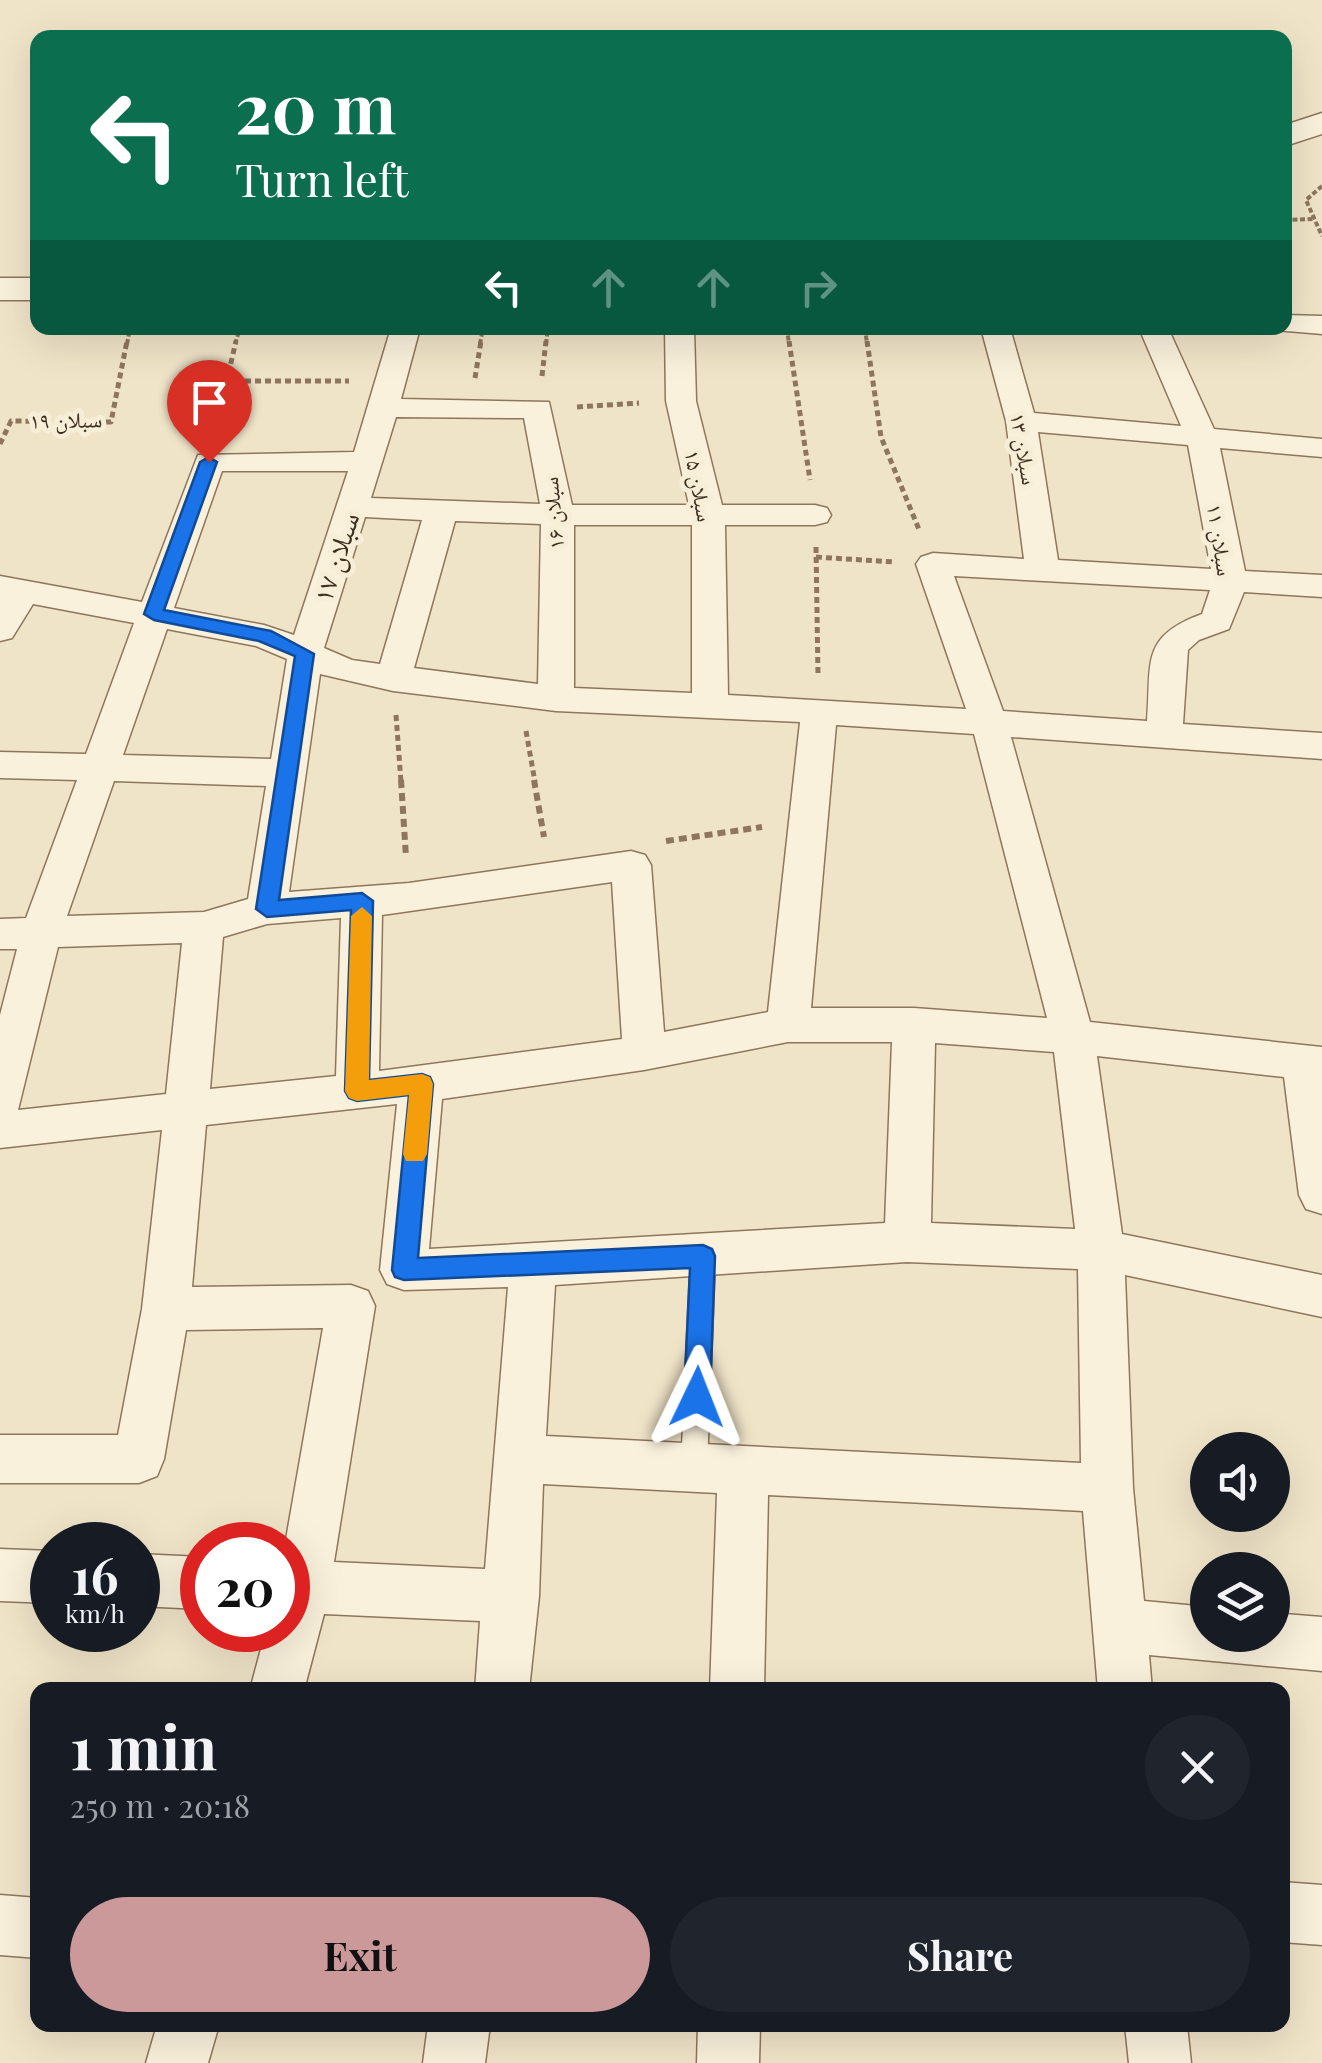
<!DOCTYPE html>
<meta charset="utf-8">
<style>
body{margin:0;font-family:"Playfair Display","Noto Naskh Arabic",serif;background:#20242c;color:#f1f3f6;height:100vh;display:flex;flex-direction:column;font-size:38px;white-space:nowrap}
*{box-sizing:border-box;margin:0}
p{font-size:32px;color:#9ea1a6}
.icon{flex:none;width:55px;height:55px;fill:none;stroke:currentColor;stroke-width:2;stroke-linecap:round;stroke-linejoin:round}
.map{position:relative;flex:1;overflow:hidden}
.panel{position:absolute;left:30px;top:1682px;width:1260px;height:350px;display:flex;flex-direction:column;background:#171b24;border-radius:20px;box-shadow:0 10px 40px #0002}
.panel>*{flex:none}
.hud{position:absolute;left:30px;top:30px;width:1262px;height:305px;border-radius:20px;box-shadow:0 10px 40px #0002;background:#0b6e4f;color:#fff;overflow:hidden}
.buttons{position:absolute;left:1190px;top:1432px;display:grid;gap:20px}
.buttons a{display:grid;place-items:center;width:100px;height:100px;border-radius:50%;background:#171b24;box-shadow:0 10px 40px #0002;font-size:50px}
.speed{position:absolute;left:30px;top:1522px;display:flex;gap:20px;font-size:50px;font-weight:700;text-align:center}
.speed>*{display:grid;place-content:center;width:130px;height:130px;border-radius:50%;background:#171b24;box-shadow:0 10px 40px #0002;line-height:1}
.speed small{font-size:25px;font-weight:400}
.speed .limit{border:15px solid #d22;background:#fff;color:#111}
.pin{position:absolute;display:grid;place-items:center;width:85px;height:85px;color:#fff;margin:-102px -42px;border-radius:50% 50% 50% 0;rotate:-45deg;box-shadow:0 0 10px #0007}
.pin .icon{rotate:45deg}
.me{position:absolute;width:110px;margin:-55px;rotate:2deg;stroke-linejoin:round;filter:drop-shadow(0 0 8px #0008)}
.turn{display:flex;align-items:center;gap:35px;height:210px;padding:0 40px;font-size:45px}
.turn .icon{width:130px;height:130px;stroke-width:2.5}
.turn b{display:block;font-size:70px;line-height:85px}
.lanes{display:flex;align-items:center;height:95px;padding:0 40px;background:#0003;justify-content:center;gap:50px;direction:ltr}
.lanes .off{opacity:.35}
.round{display:grid;place-items:center;flex:none;width:105px;height:105px;border-radius:52px;background:#20242c}
.head{display:flex;align-items:center;justify-content:space-between;height:170px;padding:0 40px}
h1{font-size:60px;font-weight:700;line-height:75px}
.cta{display:flex;gap:20px;margin-top:auto;padding:20px 40px}
.cta a{flex:1;height:115px;border-radius:60px;background:#cc999b;color:#111;font-size:40px;font-weight:700;line-height:115px;text-align:center}
.cta a+a{background:#20242c;color:#f1f3f6}
.map>svg:first-child{display:block}
</style>
<div class="map">
<svg width="1322" height="2063" viewBox="0 0 1322 2063">
<rect width="100%" height="100%" fill="#f0e4c8"/>
<g fill="none" stroke-linecap="round" stroke-linejoin="round">
<g stroke="#8d765c" stroke-width="3">
<polygon id="service" points="703,1245 712,1248 715,1256 707,1467 703,1476 694,1480 685,1476 681,1467 691,1256 694,1248"/>
</g>
<g stroke="#8d765c" stroke-width="3">
<g id="minor">
<polygon points="1285,315 1322,316 1322,334 1275,330 1273,328 1285,328"/>
<path d="M391,328h29l-19,71 148,3 23,103h117l-23,-104 -1,-73h29l2,73 26,104h93l12,3 4,7 -4,7 -12,3h-90l3,170 238,14 -50,-145 5,-7 12,-4 91,6 -18,-138 -25,-93h29l24,85 147,13 -42,-98h29l46,101 108,10v18l-102,-9 25,123 77,4v22l-78,-5 -15,37 -30,11 -11,10 -5,74 139,9v26l-311,-22 79,285 232,25v167l-16,-5 -7,-14 -15,-118 -187,-21 25,178 200,41v42l-197,-42 8,213 11,113 64,6v28h64v-22l50,4v54l-173,-16 3,35h-54l-15,-179 -315,-16 -4,195h-54l7,-197 -174,-9 -4,112 -10,94h-54l5,-69 -156,-7 -20,76h-54l16,-60h22l-3,-85 38,-217 -137,2 -22,129 -7,17 -18,7h-139v-48h118l24,-126 20,-179 -162,18v-133l17,-66h-17v-30l26,-1 51,-138 -77,-2v-26l86,2 48,-131 -101,-19 -21,34 -12,3v-65l142,26 56,-147 156,-3zM396,417l128,1 16,86 -169,-6zM1038,432l150,13 23,124 -153,-9zM222,471h126l-54,164 -30,-10 -90,-17zM365,517l57,3 -42,144 -28,-4 -28,-12zM455,521l86,3 -3,160 -124,-16zM574,525h118v168l-118,-5zM954,576l256,14 -8,24c-63,23 -50,49 -55,107l-144,-10zM167,629l89,17 31,13 -16,100 -148,-4zM320,674l73,17 163,20 244,11 -32,290 -104,20 -13,-167 -6,-10 -14,-4 -222,32 -120,9zM836,725l138,9 73,284 -133,-10h-103zM114,781l152,5 -18,113 -44,13 -137,4zM612,882l10,157 -243,32 3,-156zM341,918l-5,158 -126,13 13,-152 44,-13zM182,943l-16,151 -148,16 40,-163zM788,1042h104l-7,181 -456,26 13,-150 202,-29zM935,1043l119,9 21,177 -144,-6zM397,1104l-17,166 7,14 17,6 104,-3 -23,282 -151,-7 41,-256 -7,-15 -17,-6 -159,2 14,-162zM907,1262l171,7 3,194 -535,-27 9,-151z"/>
<polygon points="0,1549 52,1551 52,1603 0,1601"/>
<polygon points="138,1554 202,1557 202,1609 138,1606"/>
<polygon points="1282,1882 1322,1885 1322,1945 1282,1942"/>
<polygon points="0,1895 38,1898 38,1958 0,1955"/>
<polygon points="157,2025 219,2025 208,2063 146,2063"/>
<polygon points="428,2025 490,2025 485,2063 423,2063"/>
<polygon points="698,2025 760,2025 759,2063 697,2063"/>
<polygon points="1125,2025 1187,2025 1191,2063 1129,2063"/>
</g>
</g>
<g stroke="#8d765c" stroke-width="3">
<g id="tertiary">
<polygon points="1322,113 1322,134 1285,146 1285,125"/>
<rect x="0" y="278" width="38" height="22"/>
</g>
</g>
<g stroke="#8d765c" stroke-width="4" stroke-dasharray="5 2.5" stroke-linecap="butt">
<polyline points="1322,186 1306,200 1322,236"/>
<polyline points="1285,220 1314,219"/>
<polyline points="787,328 789,344"/>
<polyline points="865,328 867,344"/>
<polyline points="127,344 130,328"/>
<polyline points="235,344 240,328"/>
<polyline points="480,344 483,328"/>
<polyline points="546,344 548,328"/>
</g>
<g stroke="#8d765c" stroke-width="5" stroke-dasharray="6 4" stroke-linecap="butt">
<polyline points="789,341 810,480"/>
<polyline points="867,341 881,437 920,532"/>
<polyline points="542,376 546,341"/>
<polyline points="475,378 481,341"/>
<polyline points="225,381 349,381"/>
<polyline points="577,407 639,403"/>
<polyline points="215,432 236,341"/>
<polyline points="0,444 11,421 111,422 127,341"/>
<polyline points="816,547 818,675"/>
<polyline points="816,557 895,562"/>
<polyline points="396,715 401,782"/>
<polyline points="526,731 535,782"/>
</g>
<g stroke="#8d765c" stroke-width="6" stroke-dasharray="8 5" stroke-linecap="butt">
<polyline points="401,780 406,857"/>
<polyline points="534,780 544,837"/>
<polyline points="666,841 762,827"/>
</g>
<use href="#service" fill="#faf1dc" fill-rule="evenodd"/>
<use href="#minor" fill="#faf1dc" fill-rule="evenodd"/>
<use href="#tertiary" fill="#faf1dc" fill-rule="evenodd"/>
</g>
<polygon fill="#1a73e8" stroke="#114b97" stroke-width="2.5" points="209,457 217,462 164,610 271,631 314,654 279,900 362,893 373,901 369,1080 422,1074 430,1077 433,1084 418,1258 703,1245 712,1249 715,1256 710,1397 706,1406 697,1409 687,1406 684,1397 690,1268 404,1280 395,1277 392,1270 409,1095 357,1101 349,1098 345,1091 351,910 267,917 256,909 295,656 259,641 154,620 144,614 200,462"/>
<polygon fill="#f59e0b" points="362,907 372,916 369,1080 422,1074 430,1077 433,1084 427,1154 423,1161 406,1161 403,1154 409,1095 357,1101 349,1098 345,1091 351,916"/>
<g text-anchor="middle" stroke-width="10" stroke-linejoin="round" paint-order="stroke">
<g font-size="22" fill="#3d2e20" stroke="#f7eed8">
<text transform="translate(66 420) rotate(-1)" y="8">سبلان ۱۹</text>
<text transform="translate(1024 449) rotate(80)" y="8">سبلان ۱۳</text>
<text transform="translate(699 486) rotate(79)" y="8">سبلان ۱۵</text>
<text transform="translate(553 513) rotate(-95)" y="8">سبلان ۱۶</text>
<text transform="translate(1220 540) rotate(81)" y="8">سبلان ۱۱</text>
</g>
<g font-size="28" fill="#3d2e20" stroke="#f7eed8">
<text transform="translate(336 557) rotate(-72)" y="10">سبلان ۱۷</text>
</g>
</g>
</svg>
<div class="buttons">
<a><svg class="icon" aria-label="sound" viewBox="0 0 24 24"><path d="M4 9h4l5-4v14l-5-4H4zM17 9q2 3 0 6"/></svg></a>
<a><svg class="icon" aria-label="layers" viewBox="0 0 24 24"><path d="M12 4l9 5-9 5-9-5zM3 14l9 5 9-5"/></svg></a>
</div>
<div class="speed"><div>16<small>km/h</small></div><div class="limit">20</div></div>
<div class="pin" style="left:209px;top:462px;background:#d93025"><svg class="icon" aria-label="arrive" viewBox="0 0 24 24"><path d="M6 21V4h12l-3 4 3 4H6"/></svg></div>
<svg class="me" style="left:697px;top:1397px" viewBox="-20 -20 40 40"><path d="M0-17L14 15 0 8-14 15z" fill="#1a73e8" stroke="#fff" stroke-width="4"/></svg>
<div class="hud">
<div class="turn"><svg class="icon" aria-label="left" viewBox="0 0 24 24"><path d="M17 20v-9H6M10 6l-5 5 5 5"/></svg><div><b>20 m</b>Turn left</div></div>
<div class="lanes"><svg class="icon" aria-label="left" viewBox="0 0 24 24"><path d="M17 20v-9H6M10 6l-5 5 5 5"/></svg><svg class="icon off" aria-label="ahead" viewBox="0 0 24 24"><path d="M12 20V5M6 11l6-6 6 6"/></svg><svg class="icon off" aria-label="ahead" viewBox="0 0 24 24"><path d="M12 20V5M6 11l6-6 6 6"/></svg><svg class="icon off" aria-label="right" viewBox="0 0 24 24"><path d="M7 20v-9h11M14 6l5 5-5 5"/></svg></div>
</div>
<section class="panel">
<div class="head"><div><h1>1 min</h1><p>250 m · 20:18</p></div><a class="round"><svg class="icon" aria-label="close" viewBox="0 0 24 24"><path d="M6 6l12 12M18 6L6 18"/></svg></a></div>
<div class="cta"><a>Exit</a><a>Share</a></div>
</section>
</div>
